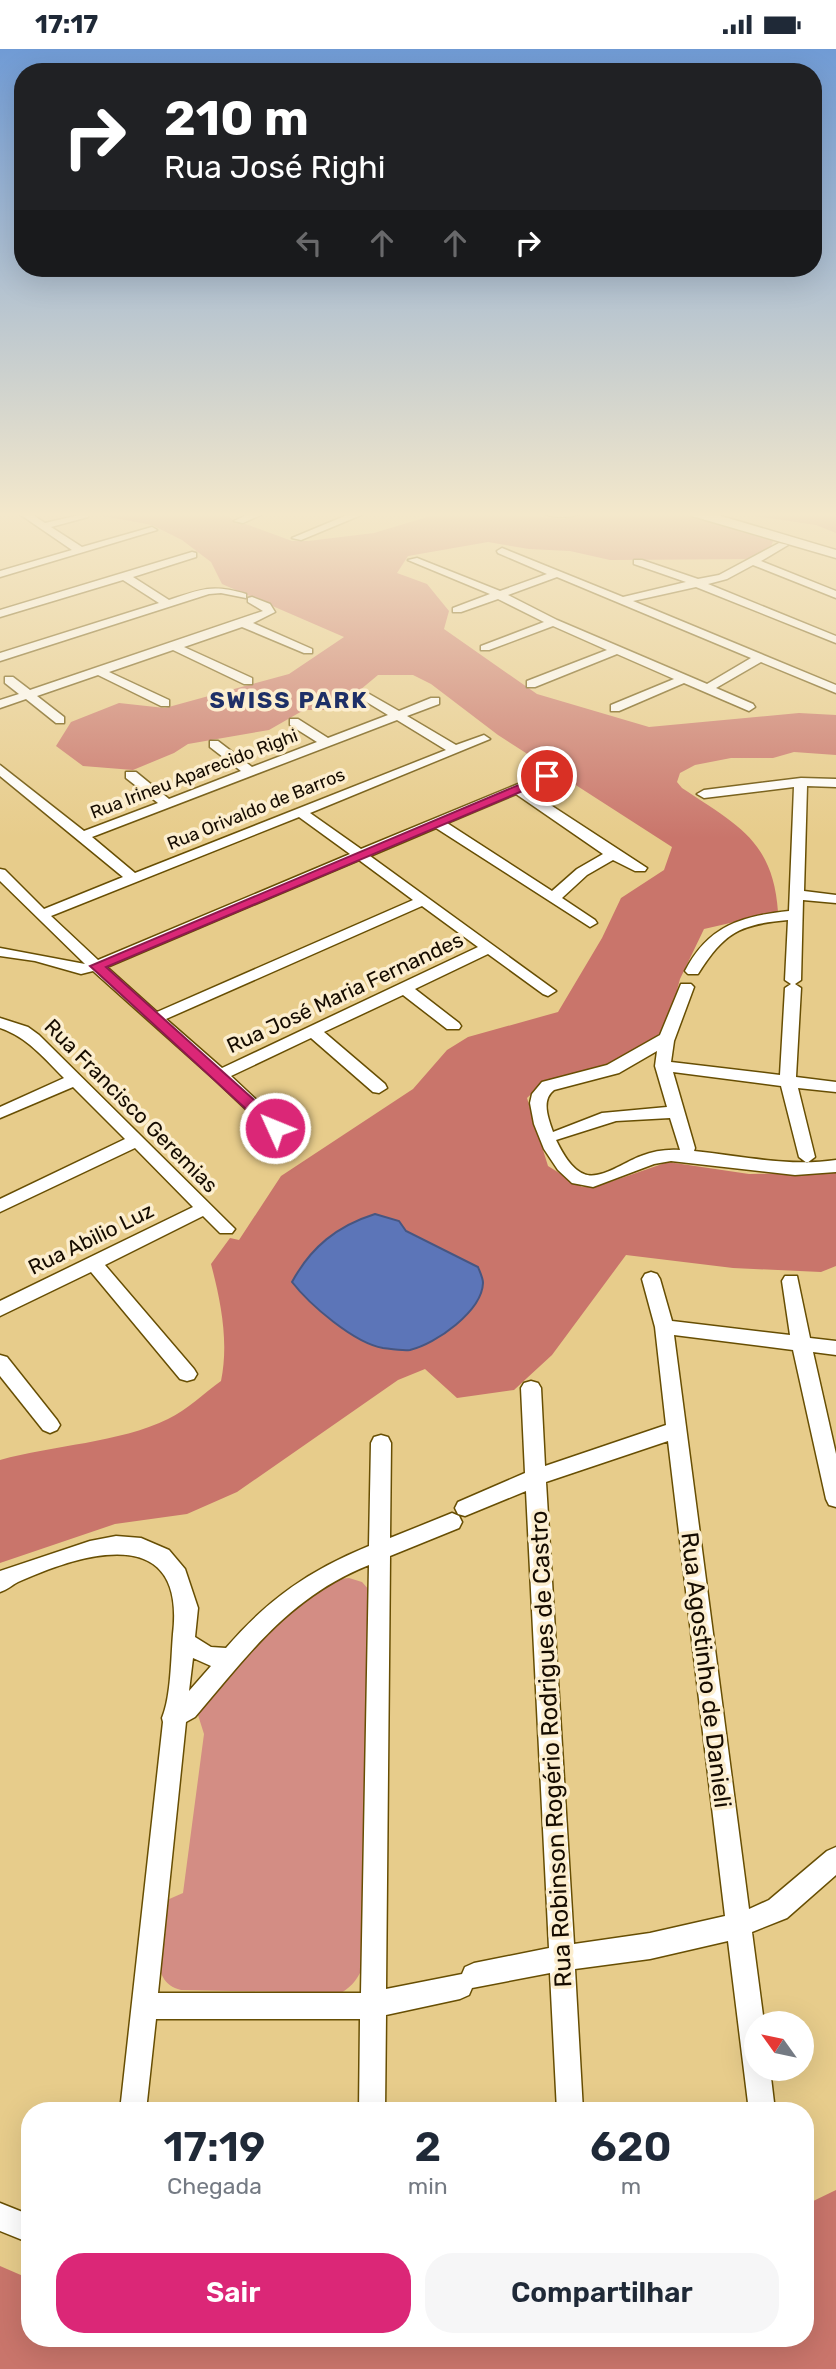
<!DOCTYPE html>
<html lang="pt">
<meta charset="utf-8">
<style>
body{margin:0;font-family:Rubik,sans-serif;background:#f6f6f7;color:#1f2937;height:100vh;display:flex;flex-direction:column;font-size:26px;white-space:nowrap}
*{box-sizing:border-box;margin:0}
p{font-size:23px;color:#747a83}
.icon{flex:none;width:38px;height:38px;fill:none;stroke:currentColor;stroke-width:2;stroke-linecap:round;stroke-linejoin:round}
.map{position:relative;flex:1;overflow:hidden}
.panel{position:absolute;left:21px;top:2053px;width:793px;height:245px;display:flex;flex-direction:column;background:#fff;border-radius:28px;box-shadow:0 7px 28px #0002}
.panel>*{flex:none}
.hud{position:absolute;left:14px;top:14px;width:808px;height:214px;border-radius:28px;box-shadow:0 7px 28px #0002;background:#202124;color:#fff;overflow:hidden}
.needle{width:46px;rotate:303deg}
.tools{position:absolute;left:744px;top:1962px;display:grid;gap:14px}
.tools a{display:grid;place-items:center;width:70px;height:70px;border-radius:50%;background:#fff;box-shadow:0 7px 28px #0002;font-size:35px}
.pin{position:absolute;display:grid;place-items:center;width:60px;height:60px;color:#fff;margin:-30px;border:4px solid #fff;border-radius:50%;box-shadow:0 2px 7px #0007}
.me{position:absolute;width:77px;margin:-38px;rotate:314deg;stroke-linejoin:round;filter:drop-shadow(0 0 5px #0008)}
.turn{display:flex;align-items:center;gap:24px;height:147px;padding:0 35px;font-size:32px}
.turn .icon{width:91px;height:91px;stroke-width:2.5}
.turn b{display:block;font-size:49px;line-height:60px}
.lanes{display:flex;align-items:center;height:66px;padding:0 35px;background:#0003;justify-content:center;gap:35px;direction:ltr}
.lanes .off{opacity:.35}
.eta{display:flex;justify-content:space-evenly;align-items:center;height:119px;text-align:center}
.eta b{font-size:42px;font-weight:600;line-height:49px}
.cta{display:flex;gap:14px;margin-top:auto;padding:14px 35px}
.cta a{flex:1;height:80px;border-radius:28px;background:#db2777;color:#fff;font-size:28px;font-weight:600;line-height:80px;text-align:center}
.cta a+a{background:#f6f6f7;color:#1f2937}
.status{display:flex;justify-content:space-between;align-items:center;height:49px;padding:0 35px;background:#fff;direction:ltr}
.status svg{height:19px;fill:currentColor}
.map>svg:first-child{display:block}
</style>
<div class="status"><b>17:17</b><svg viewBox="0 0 49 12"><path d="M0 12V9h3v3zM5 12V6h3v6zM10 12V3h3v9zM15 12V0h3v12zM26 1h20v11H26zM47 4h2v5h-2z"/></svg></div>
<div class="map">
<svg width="836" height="2320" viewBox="0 0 836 2320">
<rect width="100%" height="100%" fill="#e7cc8b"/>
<path fill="#d38d84" d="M349,1529l13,4 8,9 -6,373c-5,13 -11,22 -23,29l-160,-3c-37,-8 -18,-62 -14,-90l16,-7 21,-159 -6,-19c28,-34 107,-137 151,-137z"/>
<g fill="#c9756b">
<path d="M87,464h138l7,6 60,22h16l66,-8 53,-16 28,-4h39l70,6 22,-6h104l84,26 -3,7 -21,13 -140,1 -40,-9 -41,-2 -41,-7 -80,14 -11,17 30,11 22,27 -5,18 93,65 112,33 150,-14 37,2v40l-42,-3 -21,6h-42l-36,7 -15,8 -3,9 5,6c55,37 91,52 96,124l-74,17 -24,50 -14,53 -53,37 -70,14 -16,15 21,68 34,21 22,-3 64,-22 81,12 87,-1v93l-15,6 -88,-4 -107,-13 -74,100 -38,35 -57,8 -32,-29 -27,11 -161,112 -50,22 -72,10 -115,39v-103c53,-15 119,-17 168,-41 19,-9 36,-26 53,-38 8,-39 0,-79 -10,-117l19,-26 9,2 42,-64 132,-87 34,-39 21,-13 90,-25 44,-74 19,-40 43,-28 8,-23 -174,-112 -67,-51 -18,-9h-35l-42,35h-32l-35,20 -81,14 -14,9 -41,17 -50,-4 -27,-20 15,-24 48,-19 46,5 124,-34 55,-37 -122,-53 -11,-22 -29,-22 -30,-15z"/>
<polygon points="734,464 836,464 836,484 816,476"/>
<polygon points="836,2141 836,2320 0,2320 0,2217 30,2230 30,2289 412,2289 442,2294 464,2289 805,2289 805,2156"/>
</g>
<path fill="#5c75b8" stroke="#475681" stroke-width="2" d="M375,1165l24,7 7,10 72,36c2,5 5,11 5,16 -1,28 -47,61 -73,67 -7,1 -19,-1 -27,-2 -29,-5 -73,-43 -91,-66 19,-35 45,-56 83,-68z"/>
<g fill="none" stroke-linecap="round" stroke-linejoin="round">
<g stroke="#674e03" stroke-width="3">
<g id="minor">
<polygon points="18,464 30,464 45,474 88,464 88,468 51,478 82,498 152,478 157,481 0,528 0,522 72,501"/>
<polygon points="251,464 265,464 243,474 234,472"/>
<polygon points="352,464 366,464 301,491 292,489"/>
<path d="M543,464h38c-8,5 -30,5 -38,0z"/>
<path d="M779,494l9,2 -27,16 75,30v7l-83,-33 -26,14 -19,5 128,52v7l-140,-56 -63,14 203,84v8l-75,-31 -45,26 37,16 2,3 -6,4 -65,-28 -65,28h-8v-6l63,-26 -57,-25 -82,33h-8v-6l80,-31 -54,-24 -64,24h-8v-4l63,-24 -46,-23 -37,13h-8v-4l37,-14 -82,-34 9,-2 83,33 47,-17 -49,-21 -1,-2 5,-3 121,49 63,-15 -52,-18v-4h8l56,19 21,-4zM557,528l194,81 -44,26 -150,-64 -49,-25z"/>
<path d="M192,503l4,1v4l-63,20 36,23c33,-11 43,-16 77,-6v4l-25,-5 -12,1 -209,67v-8l159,-50 -36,-23 -123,37v-7z"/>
<polygon points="252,548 270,555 275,563 253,574 312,600 312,604 304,604 242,578 184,598 252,629 252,635 244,635 173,601 109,623 169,651 169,657 161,657 98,626 37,647 64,668 64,674 56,674 26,650 0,659 0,651 19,645 5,634 5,628 13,628 30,641 263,562 248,553 248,549"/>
<path d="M364,642l35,20 32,-13h8v6l-32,12 49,29 28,-10 6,4 -180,74 51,36 186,-77 7,4 -2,3 -26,10 121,79 -2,3h-10l-22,-11 -26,15 -25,23 33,22 2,3 -7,4 -154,-99 -66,28 186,135 -8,5 -5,-2 -55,-40 -73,35 44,34 2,3 -2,3h-12l-44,-34 -79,37 61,52 2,4 -8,5 -6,-1 -62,-54 -80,38 69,65 2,4 -8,6 -6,-2 -74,-70 -121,-108 -12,3 -46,-13 -35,-5v-8l85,16 -85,-83v-12l5,1 39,39 79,-32 -123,-101v-11l84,66 74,-28 -32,-25v-6h10l33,27 72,-28 -31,-24v-6h8l34,26 65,-25 -27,-17v-6h8l30,19 60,-23 -28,-17v-6zM397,671l49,30 -311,123 -43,-36zM516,745l87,60 -26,15 -25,22 -105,-68zM299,768l51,37 -252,106 -47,-44zM359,811l54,40 -256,112 -50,-45zM422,857l56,41 -256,121 -56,-49z"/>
<path d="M801,729l35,1v8l-29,-1 -3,105 32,4v8l-33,-3 -2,80 -6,4 6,4 -5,89 40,5v10l-38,-4 17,69 -8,6 -8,-6 -18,-71 -108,-14 22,76 -1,3c48,5 94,16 142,9v12l-41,3 -124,-14 -17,3 -61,23 -21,-4 -14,-13 -14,-21 -10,-25 -4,-21 2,-9 10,-12 65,-17 53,-30 21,-51h10l3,3 -20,54 -3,21 109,13 5,-87 6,-4 -6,-4 3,-60c-49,4 -64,13 -90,54h-10l-3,-3c23,-45 56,-55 104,-60l5,-124 -90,11 -7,-4 7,-4zM657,1002l-2,15 12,41 -65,6 -49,19c-5,-14 -12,-32 1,-42l65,-17zM670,1069l10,32c-14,-1 -26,1 -39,6 -15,5 -41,25 -57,18 -13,-5 -22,-22 -28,-34l60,-19z"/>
<path d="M0,969l28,9 11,8 196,194 -3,4h-12l-17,-17 -98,49 89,104 3,5 -3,5 -7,2 -7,-2 -89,-107 -91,44v-15l193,-94 -58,-59 -135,64v-13l125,-60 -52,-52 -73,31v-11l64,-29c-20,-20 -37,-41 -64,-50z"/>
<path d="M651,1223l6,2 3,5 12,42 118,14 -8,-54 3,-5h12l13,62 26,3v14l-23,-3 23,102v53l-7,-2 -3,-6 -33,-149 -119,-15 75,574 20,-9 58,-49 9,-4v28l-49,43 -35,14 12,91h-8v46h14l5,42h-26l-21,-170 -78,18 -75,10 8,142h-26l-7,-138 -78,15 -3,7 -9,4 -74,16 -1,96h-26l1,-92h-204l-10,92h-26l43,-389 -1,-4c9,-21 9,-60 11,-84 13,-112 -89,-82 -155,-52 -6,3 -11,8 -18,10v-21l90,-30 26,-5 25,2 28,12 16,19 13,39 -3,29 16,10 15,1c42,-49 84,-78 143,-102l2,-103 3,-6 7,-2 7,2 3,6 -1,95 62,-25 7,3 3,6 -3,6 -69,28 -4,433 76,-15 3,-7 9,-4 75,-15 -23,-457 -61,25 -7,-2 -3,-6 3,-6 67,-29 -4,-85 3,-5 7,-2 7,2 3,5 4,78 121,-41 -11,-98 -13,-48 3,-5zM668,1392l57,475 -75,17 -76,11 -28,-462zM369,1516l-8,428h-203l28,-271 9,-5c53,-62 94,-120 174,-152zM193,1609l18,8 -22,25z"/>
<polygon points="0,1306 7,1308 57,1371 60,1376 57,1381 50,1384 43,1381 0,1327"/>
<polygon points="0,2154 30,2166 30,2194 0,2182"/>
</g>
</g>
<g stroke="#674e03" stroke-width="3">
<polygon id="major" points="690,464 711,464 836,501 836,509 692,467"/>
</g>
<use href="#minor" fill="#fff" fill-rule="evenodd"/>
<use href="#major" fill="#fff" fill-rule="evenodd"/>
</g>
<linearGradient id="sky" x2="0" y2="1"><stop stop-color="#709bd5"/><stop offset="0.59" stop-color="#f4e8cb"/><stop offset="1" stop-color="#f4e8cb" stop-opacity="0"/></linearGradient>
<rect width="836" height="789" fill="url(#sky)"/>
<polygon fill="#db2777" stroke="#8e194d" stroke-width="2" points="547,724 553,727 551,730 106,918 281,1075 283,1079 281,1082 270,1082 90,917"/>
<g text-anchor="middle" stroke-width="7" stroke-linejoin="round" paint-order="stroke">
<g font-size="18" fill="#160c00" stroke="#fceecf">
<text transform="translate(194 725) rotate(-21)" y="6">Rua Irineu Aparecido Righi</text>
<text transform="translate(256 760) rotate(-22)" y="6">Rua Orivaldo de Barros</text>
</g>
<g font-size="21" fill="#160c00" stroke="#fceecf">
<text transform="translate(345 944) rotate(-25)" y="7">Rua José Maria Fernandes</text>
<text transform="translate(131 1057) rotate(45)" y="7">Rua Francisco Geremias</text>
<text transform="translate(91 1190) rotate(-26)" y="7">Rua Abilio Luz</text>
</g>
<g font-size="23" font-weight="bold" letter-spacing="2" fill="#1e2f67" stroke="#fceecf">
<text x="289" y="659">SWISS PARK</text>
</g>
<g font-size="24" fill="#160c00" stroke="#fceecf">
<text transform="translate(706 1621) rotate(83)" y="8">Rua Agostinho de Danieli</text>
<text transform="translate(551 1700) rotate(-93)" y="8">Rua Robinson Rogério Rodrigues de Castro</text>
</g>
</g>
</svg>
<div class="tools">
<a><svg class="needle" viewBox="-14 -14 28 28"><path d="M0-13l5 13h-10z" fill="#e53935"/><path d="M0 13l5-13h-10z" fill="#747a83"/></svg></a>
</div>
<div class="pin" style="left:547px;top:727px;background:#d93025"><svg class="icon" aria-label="arrive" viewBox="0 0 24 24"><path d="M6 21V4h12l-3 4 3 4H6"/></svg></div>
<svg class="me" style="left:275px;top:1079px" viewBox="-20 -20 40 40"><circle r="17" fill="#db2777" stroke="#fff" stroke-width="3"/><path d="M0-11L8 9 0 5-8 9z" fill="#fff"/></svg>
<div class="hud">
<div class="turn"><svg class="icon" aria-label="right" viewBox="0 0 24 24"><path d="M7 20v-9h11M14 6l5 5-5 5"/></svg><div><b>210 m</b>Rua José Righi</div></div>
<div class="lanes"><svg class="icon off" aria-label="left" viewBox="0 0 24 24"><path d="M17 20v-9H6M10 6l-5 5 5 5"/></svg><svg class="icon off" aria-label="ahead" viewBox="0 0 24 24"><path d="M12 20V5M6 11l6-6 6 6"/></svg><svg class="icon off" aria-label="ahead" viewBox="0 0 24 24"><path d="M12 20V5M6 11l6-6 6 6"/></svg><svg class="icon" aria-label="right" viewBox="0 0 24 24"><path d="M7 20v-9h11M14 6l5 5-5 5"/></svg></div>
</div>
<section class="panel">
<div class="eta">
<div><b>17:19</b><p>Chegada</p></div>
<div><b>2</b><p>min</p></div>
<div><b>620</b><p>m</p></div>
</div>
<div class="cta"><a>Sair</a><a>Compartilhar</a></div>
</section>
</div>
